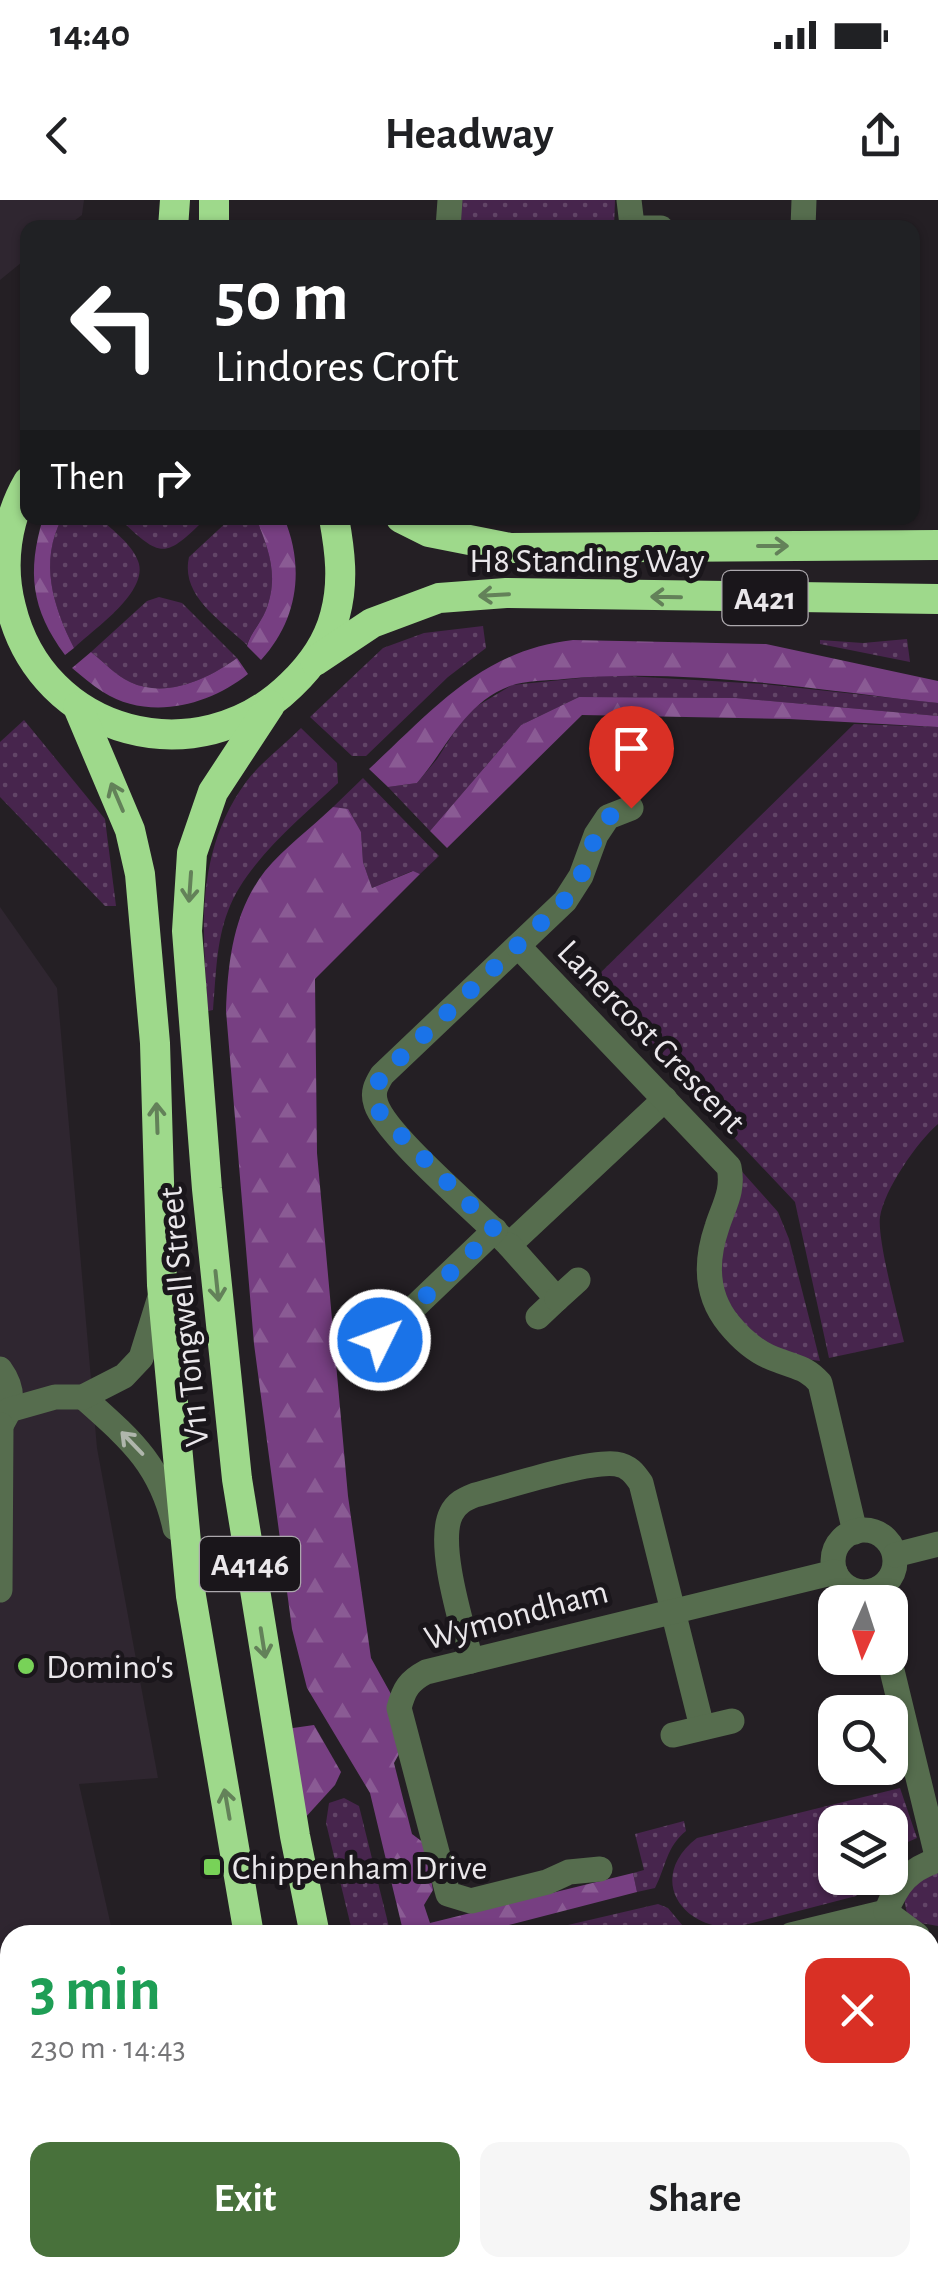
<!DOCTYPE html>
<meta charset="utf-8">
<style>
body{margin:0;font-family:"Alegreya Sans",sans-serif;background:#f6f6f6;color:#202124;height:100vh;display:flex;flex-direction:column;font-size:38px;white-space:nowrap}
*{box-sizing:border-box;margin:0}
p{font-size:32px;color:#757577}
.icon{flex:none;width:55px;height:55px;fill:none;stroke:currentColor;stroke-width:2;stroke-linecap:round;stroke-linejoin:round}
.map{position:relative;flex:1;overflow:hidden}
.panel{position:absolute;left:0px;top:1725px;width:940px;height:352px;display:flex;flex-direction:column;background:#fff;border-radius:30px 30px 0 0;box-shadow:0 2px 8px #0004}
.panel>*{flex:none}
.hud{position:absolute;left:20px;top:20px;width:900px;height:305px;border-radius:20px;box-shadow:0 2px 8px #0004;background:#202124;color:#fff;overflow:hidden}
.needle{width:65px;rotate:183deg}
.fabs{position:absolute;left:818px;top:1385px;display:grid;gap:20px}
.fabs a{display:grid;place-items:center;width:90px;height:90px;border-radius:20px;background:#fff;box-shadow:0 2px 8px #0004;font-size:50px}
.pin{position:absolute;display:grid;place-items:center;width:85px;height:85px;color:#fff;margin:-102px -42px;border-radius:50% 50% 50% 0;rotate:-45deg;box-shadow:0 0 10px #0007}
.pin .icon{rotate:45deg}
.me{position:absolute;width:110px;margin:-55px;rotate:48deg;stroke-linejoin:round;filter:drop-shadow(0 0 8px #0008)}
.turn{display:flex;align-items:center;gap:35px;height:210px;padding:0 30px;font-size:45px}
.turn .icon{width:130px;height:130px;stroke-width:2.5}
.turn b{display:block;font-size:70px;line-height:85px}
.then{display:flex;align-items:center;height:95px;padding:0 30px;background:#0003;gap:20px;font-size:38px}
.round{display:grid;place-items:center;flex:none;width:105px;height:105px;border-radius:20px;background:#f6f6f6}
.headline{display:flex;align-items:center;justify-content:space-between;height:170px;padding:0 30px}
h1{font-size:60px;font-weight:600;line-height:75px;color:#1e9e55}
.cta{display:flex;gap:20px;margin-top:auto;padding:20px 30px}
.cta a{flex:1;height:115px;border-radius:20px;background:#48713b;color:#fff;font-size:40px;font-weight:600;line-height:115px;text-align:center}
.cta a+a{background:#f6f6f6;color:#202124}
.status{display:flex;justify-content:space-between;align-items:center;height:70px;padding:0 50px;background:#fff;direction:ltr}
.status svg{height:28px;fill:currentColor}
header{display:flex;justify-content:space-between;align-items:center;height:130px;padding:0 30px;background:#fff;font-size:45px;font-weight:600}
.map>svg:first-child{display:block}
</style>
<div class="status"><b>14:40</b><svg viewBox="0 0 49 12"><path d="M0 12V9h3v3zM5 12V6h3v6zM10 12V3h3v9zM15 12V0h3v12zM26 1h20v11H26zM47 4h2v5h-2z"/></svg></div>
<header><svg class="icon" aria-label="back" viewBox="0 0 24 24"><path d="M15 5l-7 7 7 7"/></svg>Headway<svg class="icon" aria-label="share" viewBox="0 0 24 24"><path d="M12 15V3M7 8l5-5 5 5M5 13v7h14v-7"/></svg></header>
<div class="map">
<svg width="938" height="2077" viewBox="0 0 938 2077">
<defs>
<pattern id="green-dots" width="8" height="8" patternUnits="userSpaceOnUse" patternTransform="scale(2.5)"><rect width="8" height="8" fill="#47254d"/><path d="M2 2h.1M6 6h.1" fill="none" stroke="#624567" stroke-width="1.8" stroke-linecap="round"/></pattern>
<pattern id="forest-firs" width="22" height="20" patternUnits="userSpaceOnUse" patternTransform="scale(2.5)"><rect width="22" height="20" fill="#773f82"/><path d="M5 1l3.5 6h-7zM16 11l3.5 6h-7z" fill="#8a5b94"/></pattern>
</defs>
<rect width="100%" height="100%" fill="#241f24"/>
<g fill="#2f2630">
<polygon points="0,0 84,0 82,15 66,27 28,28 27,58 0,80"/>
<polygon points="0,707 57,788 97,1248 158,1578 79,1584 113,1735 10,1735 10,1797 0,1796"/>
<polygon points="0,1961 10,1965 10,2068 20,2068 17,2077 0,2077"/>
<polygon points="62,2068 223,2068 228,2077 59,2077"/>
</g>
<g fill="url(#green-dots)">
<polygon points="457,0 615,0 614,28 459,27"/>
<path d="M62,318h38c12,12 32,26 38,43 12,30 -44,68 -64,87 -21,-42 -35,-86 -12,-130z"/>
<path d="M119,318h87c-41,41 -45,41 -87,0z"/>
<path d="M231,318h25c13,32 23,58 10,92 -5,13 -15,22 -19,35 -25,-24 -67,-49 -58,-88z"/>
<path d="M159,397l23,6 55,55c-29,21 -71,41 -107,24 -14,-6 -27,-21 -39,-30l56,-51z"/>
<polygon points="483,426 486,448 448,477 366,556 352,556 310,517 383,448 424,433"/>
<polygon points="907,439 910,462 820,444 820,440 863,443"/>
<polygon points="610,475 763,484 938,503 938,516 736,498 579,497 521,525 430,631 388,587 417,583 437,559 467,512 512,485"/>
<polygon points="24,520 105,619 116,706 105,706 0,597 0,542"/>
<path d="M854,524l84,3v397c-21,18 -54,66 -58,93 -3,22 18,99 24,125l-75,16 -34,-156 -206,-218z"/>
<path d="M301,528l36,35 1,20c-36,34 -93,80 -110,128 -12,31 -12,66 -15,99l-5,1c-6,-82 -13,-159 38,-229 15,-20 38,-37 55,-54z"/>
<polygon points="363,578 439,656 420,674 412,671 372,688 363,662 361,632 333,607"/>
<path d="M737,966l41,46 11,27 31,122c-14,-2 -32,-3 -45,-10 -35,-19 -65,-63 -56,-104 7,-34 30,-42 18,-81z"/>
<path d="M900,1588l17,50 -16,7 -11,10v-33h-55v56h39l-18,18 -123,32c-55,-1 -85,-52 -36,-90z"/>
<polygon points="344,1598 359,1606 391,1735 353,1735 326,1623 329,1603"/>
<path d="M684,1621l2,10c-20,16 -20,36 -31,57l-18,4 -4,-19 11,-3 -9,-36z"/>
<polygon points="938,1672 938,1726 921,1723 907,1714 904,1698 912,1682"/>
<polygon points="658,1704 668,1708 683,1726 705,1735 525,1735"/>
</g>
<g fill="url(#forest-firs)">
<path d="M43,318h19c-23,44 -9,88 12,130l-9,7c-34,-46 -38,-83 -22,-137z"/>
<path d="M256,318h28c21,49 14,102 -23,142l-14,-14c4,-14 14,-23 19,-36 13,-34 3,-60 -10,-92z"/>
<path d="M573,440l193,4 172,37v22c-120,-13 -254,-36 -374,-24 -17,2 -38,1 -54,7 -47,18 -62,61 -93,97l-29,4 -19,-18c64,-59 113,-119 204,-129z"/>
<path d="M91,452c12,9 25,24 39,30 36,17 78,-3 107,-24l11,16c-40,32 -99,47 -145,18 -11,-7 -21,-16 -31,-24z"/>
<polygon points="579,497 736,498 938,516 938,527 789,519 582,515 447,648 430,631 521,525"/>
<path d="M333,607l15,2 13,23 2,30 9,26 41,-17 7,3 -105,105 2,174 31,343 23,162 20,36 8,60 -5,9 18,71 12,9 9,47 -9,15 6,18 203,-50 4,19 -167,43h-66l-34,-142 -63,-105 -15,-59 -38,-285 -28,-333c2,-49 7,-99 39,-140 19,-23 46,-43 68,-64z"/>
<polygon points="314,1525 341,1572 335,1585 304,1619 286,1529"/>
</g>
<g fill="none" stroke-linecap="round" stroke-linejoin="round">
<g stroke="#566d4e" stroke-width="25">
<polyline points="629,0 632,25"/>
<polyline points="448,28 450,0"/>
<polyline points="631,28 661,28"/>
<polyline points="803,28 804,0"/>
<path d="M631,608l-23,9 -12,18 -15,41 -16,25 -183,174c-6,10 -10,17 -6,29 10,32 105,111 133,141l156,-146"/>
<path d="M518,746l211,221c5,24 -5,38 -12,60 -12,35 -11,69 12,97 13,16 31,31 51,37 18,7 27,7 40,22l35,149"/>
<polyline points="509,1045 557,1099 538,1117"/>
<polyline points="557,1099 578,1080"/>
<polyline points="380,1140 495,1030"/>
<path d="M0,1169c13,18 14,35 3,53"/>
<path d="M83,1197c47,42 78,67 92,131"/>
<polyline points="9,1210 55,1197 83,1197 124,1176 141,1158 159,1100"/>
<circle cx="864" cy="1361" r="31"/>
<polyline points="895,1355 938,1344"/>
<polyline points="0,1390 1,1225"/>
<polyline points="889,1458 938,1660"/>
<path d="M471,1461c-8,-34 -35,-116 -20,-147 5,-11 14,-15 24,-19 31,-8 114,-35 141,-31 13,2 18,9 25,19l61,244"/>
<polyline points="673,1535 732,1521"/>
<path d="M600,1669l-31,3 -22,10 -76,19 -23,-7 -49,-186c5,-19 10,-27 27,-36l409,-100"/>
<polyline points="791,1735 886,1712"/>
<path d="M917,1735l-31,-23c11,-28 23,-43 52,-52"/>
<polyline points="930,1864 938,1862"/>
<polyline points="0,1933 10,1936"/>
<polyline points="938,2014 932,2034 938,2073"/>
<polyline points="756,2069 758,2077"/>
<polyline points="52,2077 55,2068"/>
<polyline points="348,2077 353,2068"/>
<polyline points="412,2077 419,2068"/>
</g>
<g stroke="#9ed98b" stroke-width="30">
<polyline points="173,28 175,0"/>
<polyline points="214,28 214,0"/>
<path d="M28,282c-22,38 -28,83 -17,125 31,129 187,169 280,78 20,-19 37,-43 44,-70 9,-33 5,-64 -1,-97"/>
<polyline points="401,318 429,332 510,348 938,345"/>
<polyline points="315,461 372,423 439,398 506,393 938,399"/>
<polyline points="270,505 213,592 192,653 187,731 207,989 237,1279 295,1636 315,1735"/>
<polyline points="78,507 130,630 140,674 155,843 162,1085 191,1396 249,1735"/>
<polyline points="314,2068 320,2077"/>
<polyline points="389,2068 391,2077"/>
</g>
</g>
<defs><path id="oneway-shaft" d="M-6 0H5M1.5-3L5.5 0L1.5 3" fill="none" stroke-width="1.6" stroke-linecap="round" stroke-linejoin="round" transform="scale(2.5)"/></defs>
<g stroke="#638159">
<use href="#oneway-shaft" transform="translate(773 346)"/>
<use href="#oneway-shaft" transform="translate(494 395) rotate(177)"/>
<use href="#oneway-shaft" transform="translate(666 397) rotate(-179)"/>
<use href="#oneway-shaft" transform="translate(117 597) rotate(-113)"/>
<use href="#oneway-shaft" transform="translate(190 687) rotate(94)"/>
<use href="#oneway-shaft" transform="translate(157 918) rotate(-92)"/>
<use href="#oneway-shaft" transform="translate(217 1086) rotate(84)"/>
<use href="#oneway-shaft" transform="translate(263 1443) rotate(81)"/>
<use href="#oneway-shaft" transform="translate(227 1604) rotate(-100)"/>
</g>
<use stroke="#afb6ac" href="#oneway-shaft" transform="translate(132 1243) rotate(-134)"/>
<g fill="none" stroke-linecap="round" stroke-linejoin="round">
<path stroke="#1a73e8" stroke-width="18" stroke-dasharray="0 32.4" d="M380,1140l115,-110 -114,-115c-7,-16 -8,-24 1,-40l182,-174 17,-25 15,-41 12,-18 23,-9"/>
</g>
<g fill="#78d258" stroke="#1a161b" stroke-width="4">
<circle cx="26" cy="1466" r="10"/>
<rect x="202" y="1657" width="20" height="20" rx="5"/>
</g>
<g text-anchor="middle" stroke-width="10" stroke-linejoin="round" paint-order="stroke">
<g fill="#1a161b" stroke="#aca8ad" stroke-width="2.5">
<rect x="722.5" y="371" width="85" height="54" rx="8"/>
<rect x="200" y="1337" width="100" height="54" rx="8"/>
</g>
<g font-size="32" font-weight="bold" fill="#eae7eb">
<text x="765" y="409">A421</text>
<text x="250" y="1375">A4146</text>
</g>
<g font-size="35" fill="#eae7eb" stroke="#1a161b">
<text x="587" y="372">H8 Standing Way</text>
<text transform="translate(652 836) rotate(46)" y="12">Lanercost Crescent</text>
<text transform="translate(183 1117) rotate(-96)" y="12">V11 Tongwell Street</text>
<text transform="translate(516 1414) rotate(-15)" y="12">Wymondham</text>
</g>
<g font-size="35" fill="#eae7eb" stroke="#1a161b" text-anchor="start">
<text x="46" y="1478">Domino's</text>
<text x="232" y="1679">Chippenham Drive</text>
</g>
</g>
</svg>
<div class="fabs">
<a><svg class="needle" viewBox="-14 -14 28 28"><path d="M0-13l5 13h-10z" fill="#e53935"/><path d="M0 13l5-13h-10z" fill="#757577"/></svg></a>
<a><svg class="icon" aria-label="search" viewBox="0 0 24 24"><circle cx="10" cy="10" r="6"/><path d="M15 15l6 6"/></svg></a>
<a><svg class="icon" aria-label="layers" viewBox="0 0 24 24"><path d="M12 4l9 5-9 5-9-5zM3 14l9 5 9-5"/></svg></a>
</div>
<div class="pin" style="left:631px;top:608px;background:#d93025"><svg class="icon" aria-label="arrive" viewBox="0 0 24 24"><path d="M6 21V4h12l-3 4 3 4H6"/></svg></div>
<svg class="me" style="left:380px;top:1140px" viewBox="-20 -20 40 40"><circle r="17" fill="#1a73e8" stroke="#fff" stroke-width="3"/><path d="M0-11L8 9 0 5-8 9z" fill="#fff"/></svg>
<div class="hud">
<div class="turn"><svg class="icon" aria-label="left" viewBox="0 0 24 24"><path d="M17 20v-9H6M10 6l-5 5 5 5"/></svg><div><b>50 m</b>Lindores Croft</div></div>
<div class="then">Then<svg class="icon" aria-label="right" viewBox="0 0 24 24"><path d="M7 20v-9h11M14 6l5 5-5 5"/></svg></div>
</div>
<section class="panel">
<div class="headline"><div><h1>3 min</h1><p>230 m · 14:43</p></div><a class="round" style="background:#d93025;color:#fff"><svg class="icon" aria-label="close" viewBox="0 0 24 24"><path d="M6 6l12 12M18 6L6 18"/></svg></a></div>
<div class="cta"><a>Exit</a><a>Share</a></div>
</section>
</div>
